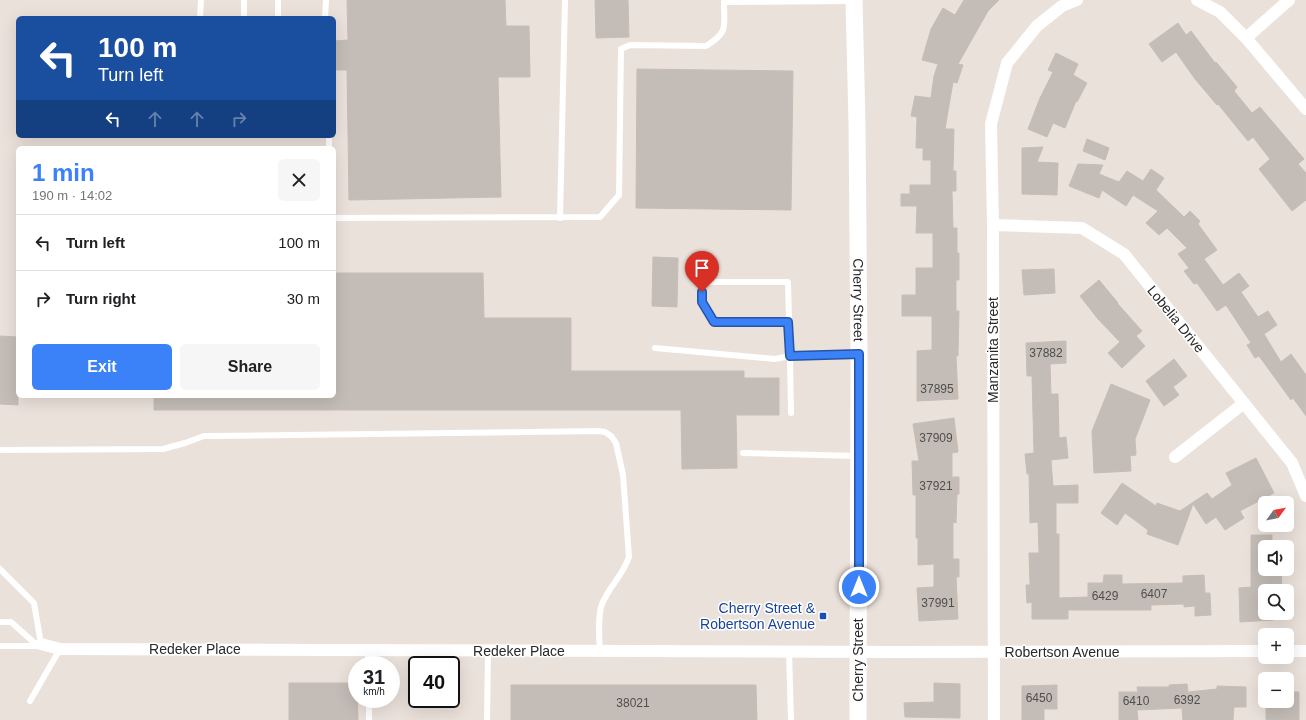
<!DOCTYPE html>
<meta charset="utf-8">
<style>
body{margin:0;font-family:Helvetica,sans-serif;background:#f6f6f6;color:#202124;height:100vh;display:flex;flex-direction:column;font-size:15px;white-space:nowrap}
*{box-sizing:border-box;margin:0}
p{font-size:13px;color:#757577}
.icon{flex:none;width:22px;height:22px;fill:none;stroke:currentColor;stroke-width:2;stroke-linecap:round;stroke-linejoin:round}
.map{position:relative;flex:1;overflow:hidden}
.side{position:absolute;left:16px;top:146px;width:320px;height:252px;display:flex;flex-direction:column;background:#fff;border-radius:6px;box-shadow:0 4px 16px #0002}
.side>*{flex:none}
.hud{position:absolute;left:16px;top:16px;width:320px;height:122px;border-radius:6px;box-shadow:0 4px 16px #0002;background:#1a4fa0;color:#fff;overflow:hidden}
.needle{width:26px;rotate:57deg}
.fabs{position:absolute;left:1258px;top:496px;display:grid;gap:8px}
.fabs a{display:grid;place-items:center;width:36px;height:36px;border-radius:6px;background:#fff;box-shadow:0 4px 16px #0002;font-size:20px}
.speed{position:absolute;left:348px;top:656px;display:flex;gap:8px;font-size:20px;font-weight:700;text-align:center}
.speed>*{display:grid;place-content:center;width:52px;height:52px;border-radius:50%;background:#fff;box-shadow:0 4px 16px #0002;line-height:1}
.speed small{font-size:10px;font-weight:400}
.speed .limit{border:2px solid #111;border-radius:6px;background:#fff;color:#111}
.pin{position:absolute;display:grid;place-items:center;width:34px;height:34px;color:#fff;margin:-41px -17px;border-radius:50% 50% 50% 0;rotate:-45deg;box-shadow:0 0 4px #0007}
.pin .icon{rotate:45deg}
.me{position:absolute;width:44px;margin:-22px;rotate:0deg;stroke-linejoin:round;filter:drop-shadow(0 0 3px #0008)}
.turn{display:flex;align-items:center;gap:14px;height:84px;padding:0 16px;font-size:18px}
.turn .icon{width:52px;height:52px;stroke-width:2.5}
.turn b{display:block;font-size:28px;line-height:34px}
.lanes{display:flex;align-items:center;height:38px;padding:0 16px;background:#0003;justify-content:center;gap:20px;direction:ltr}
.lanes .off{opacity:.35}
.round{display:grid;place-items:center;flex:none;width:42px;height:42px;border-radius:6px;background:#f6f6f6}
.head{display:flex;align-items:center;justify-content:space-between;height:68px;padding:0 16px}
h1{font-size:24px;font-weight:700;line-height:30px;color:#3b82f8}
.primary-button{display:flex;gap:8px;margin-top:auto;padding:8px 16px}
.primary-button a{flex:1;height:46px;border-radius:6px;background:#3b82f8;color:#fff;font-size:16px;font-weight:700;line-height:46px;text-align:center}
.primary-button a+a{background:#f6f6f6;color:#202124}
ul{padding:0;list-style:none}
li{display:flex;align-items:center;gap:12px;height:56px;padding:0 16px;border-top:1px solid #e0e0e0}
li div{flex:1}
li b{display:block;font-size:15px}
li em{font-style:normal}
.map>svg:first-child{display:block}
</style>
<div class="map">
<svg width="1306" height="720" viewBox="0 0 1306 720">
<rect width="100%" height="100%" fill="#ebe1db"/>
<g fill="#c4bdb7" stroke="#c7bdb5">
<polygon points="347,0 505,0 506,26 529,26 530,77 498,77 501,197 349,200 347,70 335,70 334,41 348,40"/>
<polygon points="595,0 628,0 629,37 596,38"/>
<polygon points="964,0 999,0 988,11 958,64 963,65 957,83 953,82 945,129 954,129 953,171 956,171 956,191 952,191 953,228 957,228 957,253 959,253 959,280 956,280 956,311 959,311 958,356 956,356 958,399 917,401 917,351 932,350 932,316 902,316 902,295 916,295 916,268 933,268 933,233 916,233 917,206 901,206 901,194 910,194 910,185 931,185 931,160 923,160 923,148 916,148 917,117 911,116 915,96 931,98 934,76 938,64 922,60 931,29 943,8 955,15"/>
<polygon points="1178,23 1186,35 1191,31 1215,63 1216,62 1237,87 1234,91 1252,113 1260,107 1304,159 1298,164 1306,173 1306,200 1292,211 1259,169 1270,159 1253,137 1248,141 1218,104 1217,105 1195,79 1176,52 1162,62 1149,44"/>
<polygon points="1056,53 1078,64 1073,75 1087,83 1077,102 1076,101 1065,128 1053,123 1047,137 1028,129 1040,98 1053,72 1048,70"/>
<polygon points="637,69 793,71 791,210 636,208"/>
<polygon points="1087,139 1109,148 1105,160 1083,151"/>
<polygon points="1043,147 1037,162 1058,163 1057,195 1022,194 1022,148"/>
<polygon points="1078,164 1103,165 1099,174 1119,182 1127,171 1143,181 1151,169 1164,178 1156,190 1184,217 1190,211 1200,221 1198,224 1217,250 1204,259 1223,285 1239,273 1249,286 1241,292 1258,317 1268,311 1277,325 1264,334 1281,362 1291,354 1306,375 1306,416 1293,398 1291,400 1259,356 1255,358 1247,345 1251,343 1226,305 1217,311 1197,283 1194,284 1184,271 1189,268 1178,254 1187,248 1167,228 1159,235 1146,223 1158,211 1133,195 1126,206 1102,190 1099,198 1069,186"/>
<polygon points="653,257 678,258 677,307 652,306"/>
<polygon points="1054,269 1055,293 1024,295 1022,270"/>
<polygon points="334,273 483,273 484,318 571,318 571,371 744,371 744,378 779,378 779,415 736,415 737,468 682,469 681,410 154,410 154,396 334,396"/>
<polygon points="1099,280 1118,303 1117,303 1142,331 1136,336 1145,346 1122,368 1108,353 1120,342 1098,319 1080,296"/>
<polygon points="0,336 18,337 18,405 0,404"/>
<polygon points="1066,341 1066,363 1050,364 1051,394 1058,394 1059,438 1066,437 1068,458 1051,460 1053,486 1078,485 1078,503 1056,503 1056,534 1059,534 1059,598 1088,597 1088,583 1103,583 1104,575 1122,575 1122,584 1183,583 1183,576 1204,575 1205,593 1210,593 1211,615 1195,616 1195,606 1184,607 1184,604 1151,605 1151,610 1068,610 1068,619 1032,619 1032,602 1027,603 1026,585 1030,585 1029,553 1039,553 1038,522 1030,523 1029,474 1027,474 1025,454 1034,453 1032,376 1027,376 1026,343"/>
<polygon points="1174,359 1187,376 1173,387 1179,395 1164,406 1146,381"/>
<polygon points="1111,384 1150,400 1135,439 1136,455 1130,456 1131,471 1094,473 1092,431"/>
<polygon points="954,418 958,452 952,453 952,477 959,477 959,494 957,494 956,523 953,522 953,559 959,559 959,577 956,577 958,619 919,621 917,588 934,587 934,564 918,565 918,538 916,538 916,495 913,495 912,461 919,461 913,424"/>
<polygon points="1256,458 1274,493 1240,511 1244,518 1225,530 1216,517 1206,524 1193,504 1178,545 1147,534 1148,530 1125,513 1117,525 1101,513 1122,483 1156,506 1157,503 1180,511 1207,493 1212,499 1232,485 1226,473"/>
<polygon points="1251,535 1272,535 1272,547 1265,547 1265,569 1281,569 1282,591 1265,591 1265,613 1274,613 1274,620 1240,622 1239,588 1251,587"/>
<polygon points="289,683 357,683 358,720 289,720"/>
<polygon points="934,683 960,684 960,718 905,717 904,703 934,702"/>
<polygon points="1187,684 1188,692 1217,689 1217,686 1246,687 1246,707 1234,707 1233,720 1183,720 1182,708 1137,710 1138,720 1119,720 1119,692 1138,692 1137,687 1169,687 1169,685"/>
<polygon points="511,685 756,685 757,720 511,720"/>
<polygon points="1057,685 1057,709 1044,709 1044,720 1022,720 1022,686"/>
<polygon points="1287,692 1299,692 1299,720 1266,720 1266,701 1287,701"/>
</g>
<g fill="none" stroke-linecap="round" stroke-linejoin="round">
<g stroke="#fff" stroke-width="6">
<polyline points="278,0 278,18"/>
<polyline points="200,18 201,0"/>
<polyline points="244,18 244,0"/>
<polyline points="325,18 326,1"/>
<polyline points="329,148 329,136"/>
<path d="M334,218l266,-1 19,-22 2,-146 9,-4 76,1c23,-14 18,-19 18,-44l129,-1"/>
<polyline points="560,218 565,0"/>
<polyline points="655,348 775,359 790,356 788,282 703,282 702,302 713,322 788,321"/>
<polyline points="791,413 790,356 859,355"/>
<path d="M0,450l163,-1 22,-6 19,-7h8l387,-5 6,1 6,4 5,7 7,32 6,82c-6,18 -20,30 -27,47 -4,10 -3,35 -2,47"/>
<polyline points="743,453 857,456"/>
<polyline points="0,569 34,603 41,644 38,646 0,646"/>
<polyline points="0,622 11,622 38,646"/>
<polyline points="368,650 368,665"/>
<polyline points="789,652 791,720"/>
<polyline points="369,699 369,720"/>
<polyline points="30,701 60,649"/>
<polyline points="487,720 488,651"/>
</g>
<g stroke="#fff" stroke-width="12">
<polyline points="1197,0 1220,12 1246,38 1306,109"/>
<polyline points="1246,38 1289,0"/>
<polyline points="993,225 1082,228 1124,254 1292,463 1306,496"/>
<polyline points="1175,457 1244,403"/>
<polyline points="41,644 60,649 892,652 1265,651"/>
<polyline points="1287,651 1306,651"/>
<polyline points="994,720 993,225 991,124 1007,63 1037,26 1062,6 1077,0"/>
</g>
<path stroke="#fff" stroke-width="17" id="s1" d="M854,0l3,123 2,231 -1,366"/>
</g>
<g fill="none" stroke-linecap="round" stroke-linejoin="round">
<g stroke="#2654a1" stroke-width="10">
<polyline id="route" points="702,292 702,302 714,322 788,322 790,356 859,354 859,587"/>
</g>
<use href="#route" stroke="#3b82f8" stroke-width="7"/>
</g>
<rect fill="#1a4fb4" stroke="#fff" stroke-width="1.5" x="819" y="612" width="8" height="8" rx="2"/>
<g text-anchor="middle" stroke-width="3" stroke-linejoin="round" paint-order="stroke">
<g font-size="12" fill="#504e4c">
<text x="1046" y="357">37882</text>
<text x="937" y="393">37895</text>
<text x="936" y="442">37909</text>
<text x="936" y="490">37921</text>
<text x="1154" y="598">6407</text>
<text x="1105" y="600">6429</text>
<text x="938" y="607">37991</text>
<text x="1039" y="702">6450</text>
<text x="1187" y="704">6392</text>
<text x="1136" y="705">6410</text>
<text x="633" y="707">38021</text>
</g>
<g font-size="14" fill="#292929" stroke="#fff">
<text dy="5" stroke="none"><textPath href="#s1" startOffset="300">Cherry Street</textPath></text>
<text transform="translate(1176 319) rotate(51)" y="5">Lobelia Drive</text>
<text transform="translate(993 350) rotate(-90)" y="5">Manzanita Street</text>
<text x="195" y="654">Redeker Place</text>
<text x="519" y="656">Redeker Place</text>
<text x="1062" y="657">Robertson Avenue</text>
<text transform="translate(858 660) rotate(-90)" y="5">Cherry Street</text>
</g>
<g font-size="14" fill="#164399" stroke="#fff" text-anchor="end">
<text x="815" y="613">Cherry Street &amp;<tspan x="815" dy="16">Robertson Avenue</tspan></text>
</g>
</g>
</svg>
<div class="fabs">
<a><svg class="needle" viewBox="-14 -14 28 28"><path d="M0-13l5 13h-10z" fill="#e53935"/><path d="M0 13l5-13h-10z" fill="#757577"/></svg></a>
<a><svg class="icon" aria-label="sound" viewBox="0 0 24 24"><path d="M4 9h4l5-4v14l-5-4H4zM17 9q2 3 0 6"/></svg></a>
<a><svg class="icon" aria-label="search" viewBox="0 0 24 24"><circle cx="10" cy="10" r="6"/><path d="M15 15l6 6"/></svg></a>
<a>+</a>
<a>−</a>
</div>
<div class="speed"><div>31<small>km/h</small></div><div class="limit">40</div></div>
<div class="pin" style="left:702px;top:292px;background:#d93025"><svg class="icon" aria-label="arrive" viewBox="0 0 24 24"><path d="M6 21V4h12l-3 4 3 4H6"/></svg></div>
<svg class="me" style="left:859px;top:587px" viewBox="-20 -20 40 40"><circle r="17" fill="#3b82f8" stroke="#fff" stroke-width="3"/><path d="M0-11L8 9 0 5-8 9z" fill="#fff"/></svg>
<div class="hud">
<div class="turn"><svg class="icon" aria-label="left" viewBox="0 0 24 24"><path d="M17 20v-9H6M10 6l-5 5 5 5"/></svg><div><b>100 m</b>Turn left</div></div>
<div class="lanes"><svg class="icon" aria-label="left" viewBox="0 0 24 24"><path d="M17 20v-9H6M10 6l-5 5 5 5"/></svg><svg class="icon off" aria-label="ahead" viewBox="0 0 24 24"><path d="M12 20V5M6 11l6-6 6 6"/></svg><svg class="icon off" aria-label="ahead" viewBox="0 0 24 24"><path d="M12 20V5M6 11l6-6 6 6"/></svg><svg class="icon off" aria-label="right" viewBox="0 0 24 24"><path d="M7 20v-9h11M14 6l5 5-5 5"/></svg></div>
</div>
<section class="side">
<div class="head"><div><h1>1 min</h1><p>190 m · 14:02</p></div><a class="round"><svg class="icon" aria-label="close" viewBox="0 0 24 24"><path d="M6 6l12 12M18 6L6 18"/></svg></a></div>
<ul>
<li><svg class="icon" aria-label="left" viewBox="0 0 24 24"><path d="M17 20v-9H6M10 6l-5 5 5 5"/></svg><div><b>Turn left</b></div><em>100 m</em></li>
<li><svg class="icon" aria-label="right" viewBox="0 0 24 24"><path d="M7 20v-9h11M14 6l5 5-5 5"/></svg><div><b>Turn right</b></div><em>30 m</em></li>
</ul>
<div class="primary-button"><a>Exit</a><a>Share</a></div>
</section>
</div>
